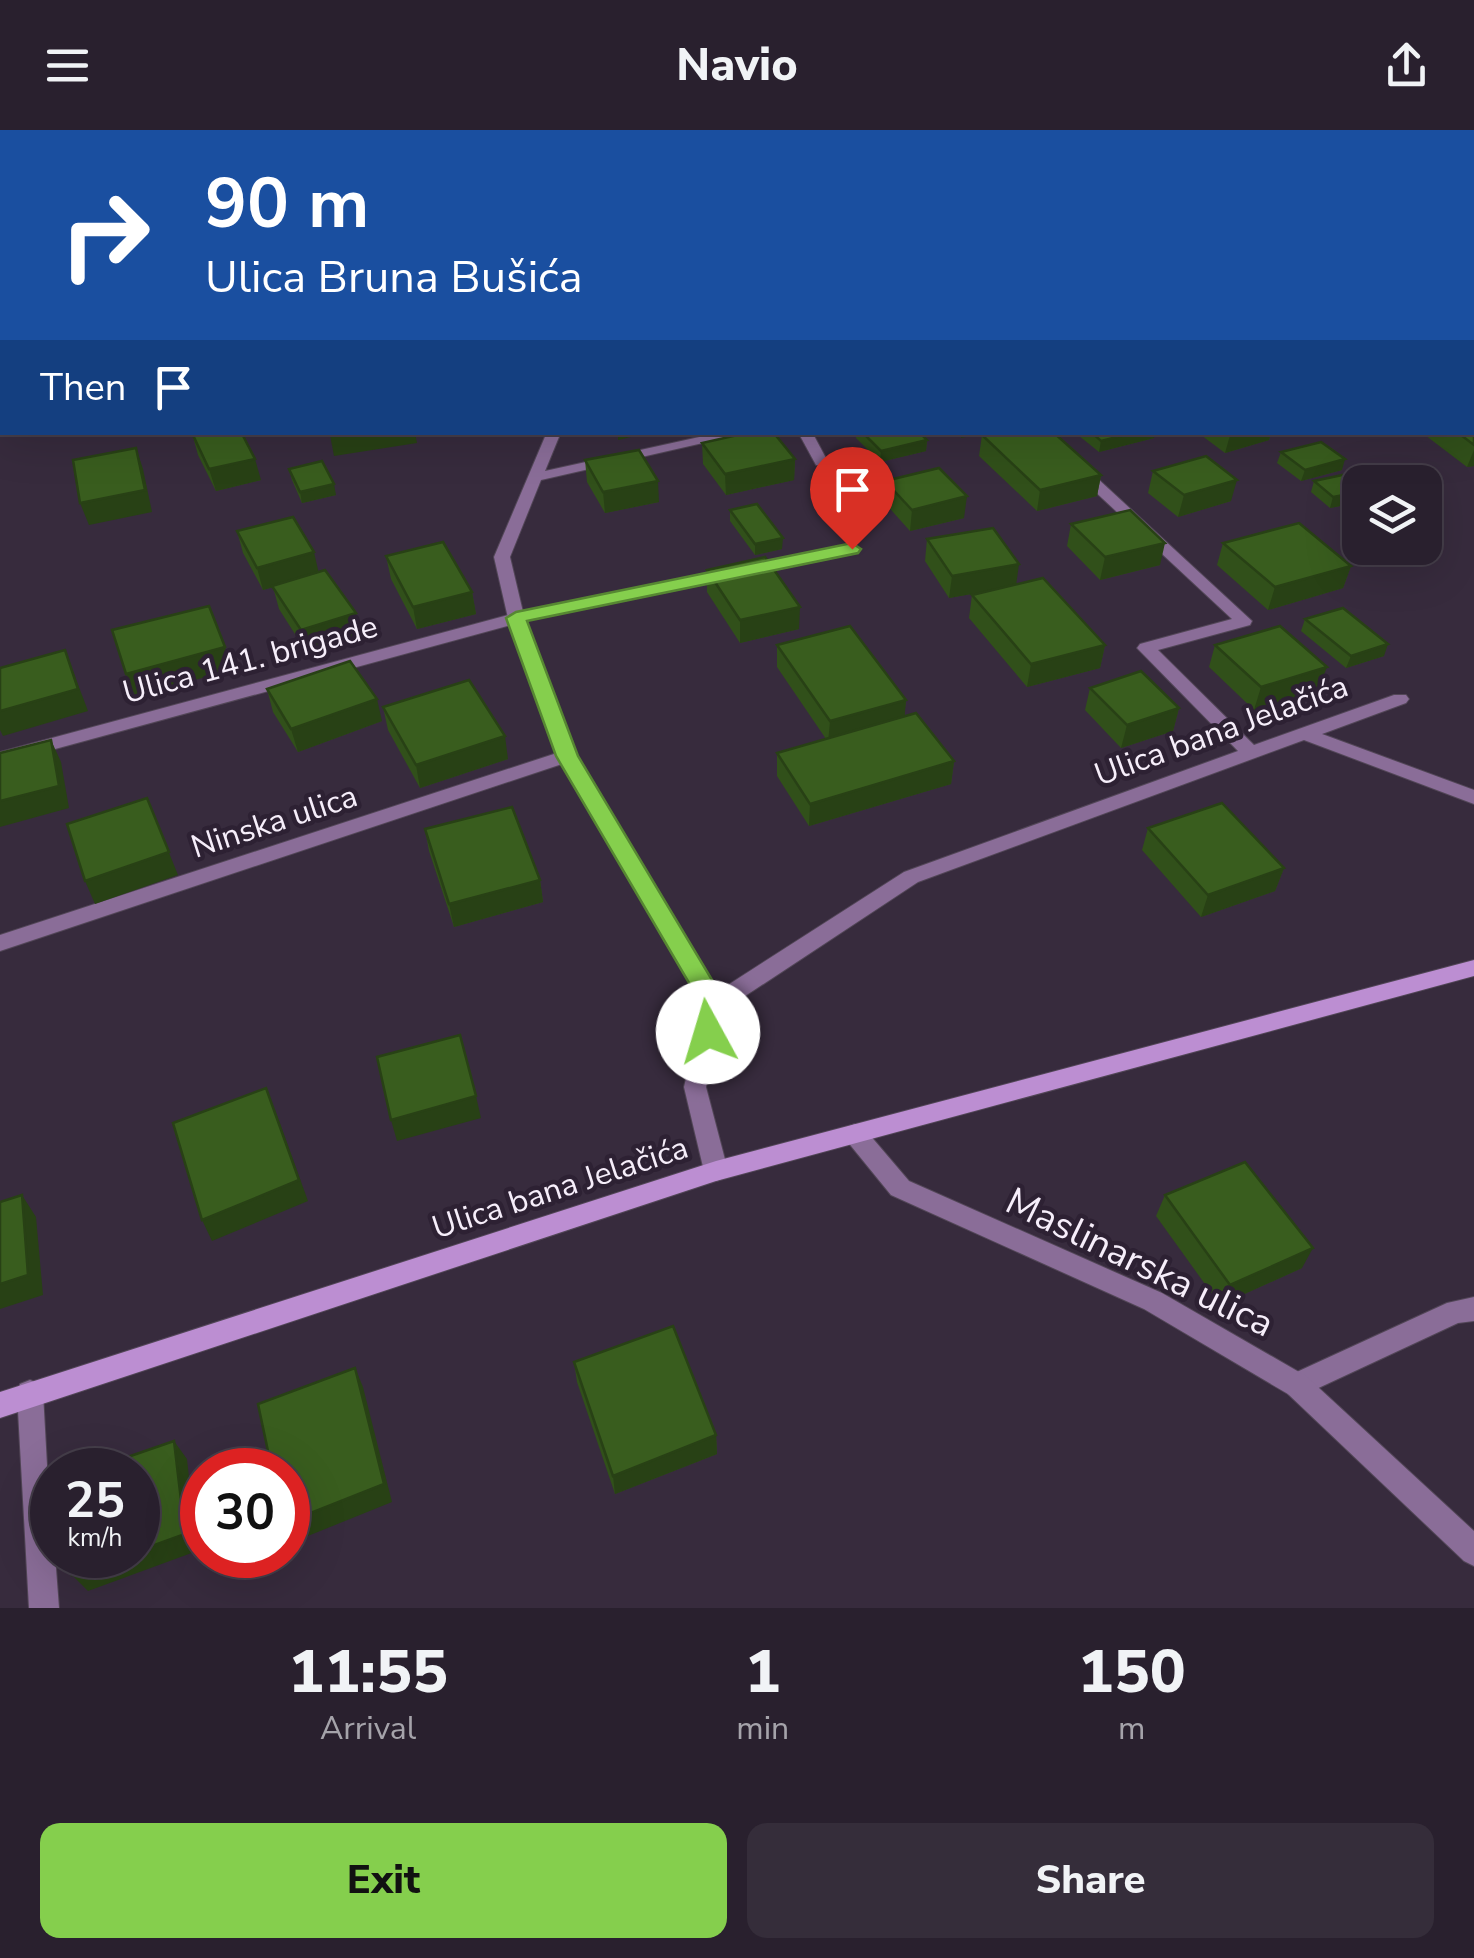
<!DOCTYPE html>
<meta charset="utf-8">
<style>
body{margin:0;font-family:"Nunito Sans",sans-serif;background:#352d3a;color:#f1f3f6;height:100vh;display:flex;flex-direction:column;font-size:38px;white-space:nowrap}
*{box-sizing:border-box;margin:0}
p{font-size:32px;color:#a5a3aa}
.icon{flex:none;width:55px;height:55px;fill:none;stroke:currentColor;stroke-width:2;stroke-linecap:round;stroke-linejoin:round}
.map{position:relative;height:1478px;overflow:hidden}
.details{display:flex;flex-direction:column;background:#29202e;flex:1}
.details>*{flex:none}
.top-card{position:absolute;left:0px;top:0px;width:1475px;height:305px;box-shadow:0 10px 40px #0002,0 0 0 2px #453e4a;background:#1a4fa0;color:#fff;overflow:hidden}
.controls{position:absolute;left:1342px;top:335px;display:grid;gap:20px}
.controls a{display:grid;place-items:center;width:100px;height:100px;border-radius:20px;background:#29202e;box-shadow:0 10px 40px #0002,0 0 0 2px #453e4a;font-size:50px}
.speed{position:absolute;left:30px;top:1318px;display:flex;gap:20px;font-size:50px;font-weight:700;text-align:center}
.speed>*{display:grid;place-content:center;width:130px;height:130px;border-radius:50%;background:#29202e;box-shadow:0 10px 40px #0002,0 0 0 2px #453e4a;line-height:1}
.speed small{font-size:25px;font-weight:400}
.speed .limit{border:15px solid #d22;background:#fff;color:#111}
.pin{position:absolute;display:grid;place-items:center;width:85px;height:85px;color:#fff;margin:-102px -42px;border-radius:50% 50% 50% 0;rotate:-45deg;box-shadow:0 0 10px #0007}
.pin .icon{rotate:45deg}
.me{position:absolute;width:110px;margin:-55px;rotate:354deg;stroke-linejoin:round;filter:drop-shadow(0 0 8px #0008)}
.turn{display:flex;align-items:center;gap:35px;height:210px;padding:0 40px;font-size:45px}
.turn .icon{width:130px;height:130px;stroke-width:2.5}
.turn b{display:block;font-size:70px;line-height:85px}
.then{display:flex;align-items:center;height:95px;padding:0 40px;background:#0003;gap:20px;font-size:38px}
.eta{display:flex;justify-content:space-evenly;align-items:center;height:170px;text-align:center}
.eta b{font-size:60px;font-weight:800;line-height:70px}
.button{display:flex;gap:20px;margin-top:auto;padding:20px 40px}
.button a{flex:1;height:115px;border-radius:20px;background:#85cf4d;color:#111;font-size:40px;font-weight:800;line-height:115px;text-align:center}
.button a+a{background:#352d3a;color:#f1f3f6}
header{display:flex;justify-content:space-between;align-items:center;height:130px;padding:0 40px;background:#29202e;font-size:45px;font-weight:800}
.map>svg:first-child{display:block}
</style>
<header><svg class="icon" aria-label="menu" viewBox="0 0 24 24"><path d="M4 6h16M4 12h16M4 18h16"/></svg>Navio<svg class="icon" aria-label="share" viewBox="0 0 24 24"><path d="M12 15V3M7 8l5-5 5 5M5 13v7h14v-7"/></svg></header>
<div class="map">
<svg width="1474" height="1478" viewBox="0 0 1474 1478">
<rect width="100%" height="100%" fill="#372b3d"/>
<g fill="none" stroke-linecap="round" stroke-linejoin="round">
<g stroke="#524657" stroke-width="2">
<g id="service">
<polygon points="516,483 522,484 522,492 0,634 0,622"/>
<polygon points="1474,1167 1474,1191 1458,1193 1297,1268 1288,1264 1284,1255 1288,1246 1447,1173"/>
<polygon points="30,1250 40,1254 43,1263 52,1425 55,1425 59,1478 29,1478 17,1263 20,1254"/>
</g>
</g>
<g stroke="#524657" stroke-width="2">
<g id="minor">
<polygon points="629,0 639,0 640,2 630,2"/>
<polygon points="1233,0 1246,0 1247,2 1235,2"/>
<rect x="1472" y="178" width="2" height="8"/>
<polygon points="547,302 561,302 545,341 722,302 751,302 541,350 510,427 523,482 852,414 860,419 852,424 525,491 576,626 717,862 904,742 1238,621 1137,518 1140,514 1232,489 1074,342 1074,336 1084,336 1252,491 1250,495 1158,520 1254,615 1394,565 1406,565 1409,569 1406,573 1322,604 1474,660 1474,674 1304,610 918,752 724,880 706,957 728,1041 724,1048 716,1051 708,1048 704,1041 684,957 703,875 562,634 0,821 0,805 557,623 508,488 494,427"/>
<polygon points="798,302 812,302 828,332 826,335 816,335"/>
<polygon points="855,994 863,997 909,1051 1162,1163 1306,1246 1474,1401 1474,1436 1464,1431 1288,1264 1144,1179 891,1065 847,1011 843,1004 847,997"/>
</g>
</g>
<g stroke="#524657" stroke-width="2">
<polygon id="secondary" points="1474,830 1474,846 716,1051 0,1288 0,1262 716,1031"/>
</g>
<use href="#service" fill="#8a6d98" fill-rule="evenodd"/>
<use href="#minor" fill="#8a6d98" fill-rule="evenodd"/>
<use href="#secondary" fill="#bc8ed2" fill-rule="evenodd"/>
</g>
<g fill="#31501a">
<polygon points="1290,0 1358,0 1357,2 1295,2"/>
<polygon points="1472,76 1474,76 1474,106 1472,105"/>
<polygon points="1474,283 1474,336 1467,337 1421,302 1472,302"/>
<polygon points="856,302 919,302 927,310 926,321 880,332 856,308"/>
<polygon points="1078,302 1155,302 1154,308 1099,322 1078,305"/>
<polygon points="1197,302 1271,302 1269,310 1225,323"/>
<polygon points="192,303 261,350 216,361 198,325"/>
<polygon points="982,305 1101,345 1097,366 1037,381 979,326"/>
<polygon points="702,313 795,329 794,350 726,365 703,334"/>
<polygon points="1281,322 1342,340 1301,351 1277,333"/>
<polygon points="585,330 659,372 605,383 587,352"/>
<polygon points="289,339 336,365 302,373 292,350"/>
<polygon points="1153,341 1231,371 1178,387 1148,363"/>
<polygon points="885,351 964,388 910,401 884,372"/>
<polygon points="1314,351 1360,352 1360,372 1330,378 1311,362"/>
<polygon points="730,380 782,419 755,425 730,391"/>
<polygon points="1071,394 1160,435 1100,450 1067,416"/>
<polygon points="237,401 319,442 361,505 307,523 279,479 273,457 263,460 243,423"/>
<polygon points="927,409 1016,455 1105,515 1100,538 1027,557 969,488 972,465 993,460 949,468 925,431"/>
<polygon points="1223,413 1351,436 1343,458 1268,480 1217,435"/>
<polygon points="386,426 472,462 476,484 417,499 391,449"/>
<polygon points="707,440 799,499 740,513 707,462"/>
<polygon points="1305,489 1384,526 1346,538 1301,501"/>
<polygon points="777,515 906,570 904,587 954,631 951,654 809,696 777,646 777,623 826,609 777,537"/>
<polygon points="1215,515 1318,560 1254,580 1209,537"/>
<polygon points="1090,558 1179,578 1173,601 1121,618 1085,580"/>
<polygon points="267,559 382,591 298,622 273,582"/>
<polygon points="383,577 508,629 420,658 388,600"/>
<polygon points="1148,698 1284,738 1275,761 1201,787 1142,720"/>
<polygon points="425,699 540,750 543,772 454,797 429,721"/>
<polygon points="1165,1065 1302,1138 1220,1175 1156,1086"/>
<polygon points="574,1232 716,1305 717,1324 615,1364 577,1252"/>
</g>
<g fill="#284115">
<polygon points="457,0 478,0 478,2 447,2"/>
<polygon points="1320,0 1358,0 1357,2 1319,2"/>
<polygon points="1412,0 1435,0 1411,2"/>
<rect x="0" y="192" width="2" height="22"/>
<rect x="0" y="237" width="2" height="22"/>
<polygon points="345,302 415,302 417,313 334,326 330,305"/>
<polygon points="618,302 653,302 618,310"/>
<polygon points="962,302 989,302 961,308"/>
<polygon points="1137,302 1155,302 1154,308 1099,322 1101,311"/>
<polygon points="1231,302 1271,302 1269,310 1225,323"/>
<polygon points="927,310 926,321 880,332 881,321"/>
<polygon points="136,318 143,339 152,382 89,395 80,373"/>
<polygon points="1474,320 1474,336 1467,337"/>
<polygon points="255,329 261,350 216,361 209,339"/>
<polygon points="795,329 794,350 726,365 725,344"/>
<polygon points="1345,329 1342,340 1301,351 1305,340"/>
<polygon points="1101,345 1097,366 1037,381 1040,360"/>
<polygon points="1237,350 1231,371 1178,387 1184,365"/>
<polygon points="658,351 659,372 605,383 603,362"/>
<polygon points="334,354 336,365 302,373 300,362"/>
<polygon points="1360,362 1360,372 1330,378 1333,367"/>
<polygon points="967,366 964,388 910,401 912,380"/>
<polygon points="783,408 782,419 755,425 755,414"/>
<polygon points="1165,413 1160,435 1100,450 1105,427"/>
<polygon points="314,422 319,444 263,460 257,438"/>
<polygon points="1019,434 1016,456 949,468 952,446"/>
<polygon points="1351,436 1343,458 1268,480 1275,457"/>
<polygon points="472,462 476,484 417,499 413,477"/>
<polygon points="800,477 799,499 740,513 740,490"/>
<polygon points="356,483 361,505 307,523 301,500"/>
<polygon points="1388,514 1384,526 1346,538 1351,526"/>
<polygon points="1105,515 1100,538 1027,557 1031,534"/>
<polygon points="225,517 232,540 135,566 126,544"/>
<polygon points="65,520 88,581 3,606 0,600 0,581"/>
<polygon points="1327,537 1318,560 1254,580 1261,557"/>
<polygon points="377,569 382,591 298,622 291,599"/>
<polygon points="906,570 904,593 828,613 830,591"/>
<polygon points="1179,578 1173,601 1121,618 1127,595"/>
<polygon points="505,606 508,629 420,658 416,635"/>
<polygon points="51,610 61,632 69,678 0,697 0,671"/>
<polygon points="954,631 951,654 809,696 810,674"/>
<polygon points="147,668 178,745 95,774 85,751"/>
<polygon points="1284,738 1275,761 1201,787 1208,765"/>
<polygon points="540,750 543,772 454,797 449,774"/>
<polygon points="476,966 481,988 397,1011 391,990"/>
<polygon points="275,980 308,1071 212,1111 202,1090"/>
<polygon points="22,1065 36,1087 43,1165 0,1179 0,1154"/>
<polygon points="1313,1118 1302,1138 1220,1175 1230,1155"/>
<polygon points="355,1238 363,1257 392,1372 293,1412 288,1402 288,1392"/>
<polygon points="716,1305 717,1324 615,1364 613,1346"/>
<polygon points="174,1311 187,1329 197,1421 88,1461 72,1445 127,1425 138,1425"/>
</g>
<g fill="#395d1e" stroke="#284115" stroke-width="2.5">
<polygon points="60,0 120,0 121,2 61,2"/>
<polygon points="351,0 386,0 390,2 341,2"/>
<polygon points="429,0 457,0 447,2 433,2"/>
<polygon points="575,0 621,0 623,2 556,2"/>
<polygon points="1101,0 1137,0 1141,2 1090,2"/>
<rect x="1472" y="121" width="2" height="33"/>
<polygon points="2,171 2,192 0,192 0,172"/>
<rect x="0" y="213" width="2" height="24"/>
<polygon points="1472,282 1474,283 1474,315 1457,302 1472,302"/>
<polygon points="196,302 241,302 255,329 209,339 192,303"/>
<polygon points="751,302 773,302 795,329 725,344 702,313"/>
<polygon points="862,302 919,302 927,310 881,321"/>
<polygon points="992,302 1053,302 1101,345 1040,360 982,305"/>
<polygon points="1091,302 1137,302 1101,311"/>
<polygon points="1321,312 1345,329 1305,340 1281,322"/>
<polygon points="136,318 145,360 80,373 73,330"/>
<polygon points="639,320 658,351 603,362 585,330"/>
<polygon points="1206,326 1237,350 1184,365 1153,341"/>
<polygon points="322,331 334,354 300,362 289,339"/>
<polygon points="939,338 967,366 912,380 885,351"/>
<polygon points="1361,341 1374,352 1360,352 1360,362 1333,367 1314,351"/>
<polygon points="757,374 783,408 755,414 730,380"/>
<polygon points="1130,380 1165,413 1105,427 1071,394"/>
<polygon points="293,387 314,422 257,438 237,401"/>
<polygon points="1299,393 1351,436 1275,457 1223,413"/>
<polygon points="993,398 1019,434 952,446 927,409"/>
<polygon points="443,412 472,462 413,477 386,426"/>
<polygon points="765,427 800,477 740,490 707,440"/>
<polygon points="325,440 356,483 301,500 272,456"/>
<polygon points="1043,448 1105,515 1031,534 972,465"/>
<polygon points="209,476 225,517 126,544 112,500"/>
<polygon points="1343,478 1388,514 1351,526 1305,489"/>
<polygon points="850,496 906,570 830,591 777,515"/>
<polygon points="1280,496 1327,537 1261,557 1215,515"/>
<polygon points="65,520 78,559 0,581 0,538"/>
<polygon points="350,531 377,569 291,599 267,559"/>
<polygon points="1141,541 1179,578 1127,595 1090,558"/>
<polygon points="469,550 505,606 416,635 383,577"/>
<polygon points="916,583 954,631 810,674 777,623"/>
<polygon points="51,610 59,656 0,671 0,623"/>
<polygon points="147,668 169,722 85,751 67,694"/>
<polygon points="1222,673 1284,738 1208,765 1148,698"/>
<polygon points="512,677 540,750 449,774 425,699"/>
<polygon points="460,905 476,966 391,990 377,927"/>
<polygon points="266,958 299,1050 202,1090 173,993"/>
<polygon points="1245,1032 1313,1118 1230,1155 1165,1065"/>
<polygon points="22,1065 28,1145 0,1154 0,1072"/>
<polygon points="673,1196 716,1305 613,1346 574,1232"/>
<polygon points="355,1238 384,1354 288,1392 288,1340 272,1340 258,1274"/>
<polygon points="174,1311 185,1404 138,1421 138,1340 90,1340"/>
<polygon points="71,1425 127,1425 72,1445"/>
</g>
<polygon fill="#85cf4d" stroke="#568732" stroke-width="2.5" points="852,413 861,419 858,423 527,491 578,626 727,875 717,909 699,909 695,902 702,875 556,626 506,488 516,482"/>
<g text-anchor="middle" stroke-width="9" stroke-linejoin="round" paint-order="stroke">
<g font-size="32" fill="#f6eefa" stroke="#2d2133">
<text transform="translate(250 529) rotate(-15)" y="11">Ulica 141. brigade</text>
<text transform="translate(1221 600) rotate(-20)" y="11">Ulica bana Jelačića</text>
<text transform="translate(274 691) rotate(-18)" y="11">Ninska ulica</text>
<text transform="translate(560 1057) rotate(-18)" y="11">Ulica bana Jelačića</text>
</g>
<g font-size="38" fill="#f6eefa" stroke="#2d2133">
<text transform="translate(1140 1132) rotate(26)" y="13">Maslinarska ulica</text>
</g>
</g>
</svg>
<div class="controls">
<a><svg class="icon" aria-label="layers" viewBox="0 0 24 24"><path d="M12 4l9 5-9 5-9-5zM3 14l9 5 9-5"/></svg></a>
</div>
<div class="speed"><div>25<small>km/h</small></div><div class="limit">30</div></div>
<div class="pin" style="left:852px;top:419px;background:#d93025"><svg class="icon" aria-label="arrive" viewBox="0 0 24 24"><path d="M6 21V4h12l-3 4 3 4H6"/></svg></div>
<svg class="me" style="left:708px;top:902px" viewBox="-20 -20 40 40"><circle r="19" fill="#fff"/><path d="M0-13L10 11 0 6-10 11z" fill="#85cf4d"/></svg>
<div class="top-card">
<div class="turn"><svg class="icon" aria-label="right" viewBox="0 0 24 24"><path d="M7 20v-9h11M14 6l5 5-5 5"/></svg><div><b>90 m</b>Ulica Bruna Bušića</div></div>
<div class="then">Then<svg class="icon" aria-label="arrive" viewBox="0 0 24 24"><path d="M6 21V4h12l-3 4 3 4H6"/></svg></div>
</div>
</div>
<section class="details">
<div class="eta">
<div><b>11:55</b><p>Arrival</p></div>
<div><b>1</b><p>min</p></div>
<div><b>150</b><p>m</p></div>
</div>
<div class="button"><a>Exit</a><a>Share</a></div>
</section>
